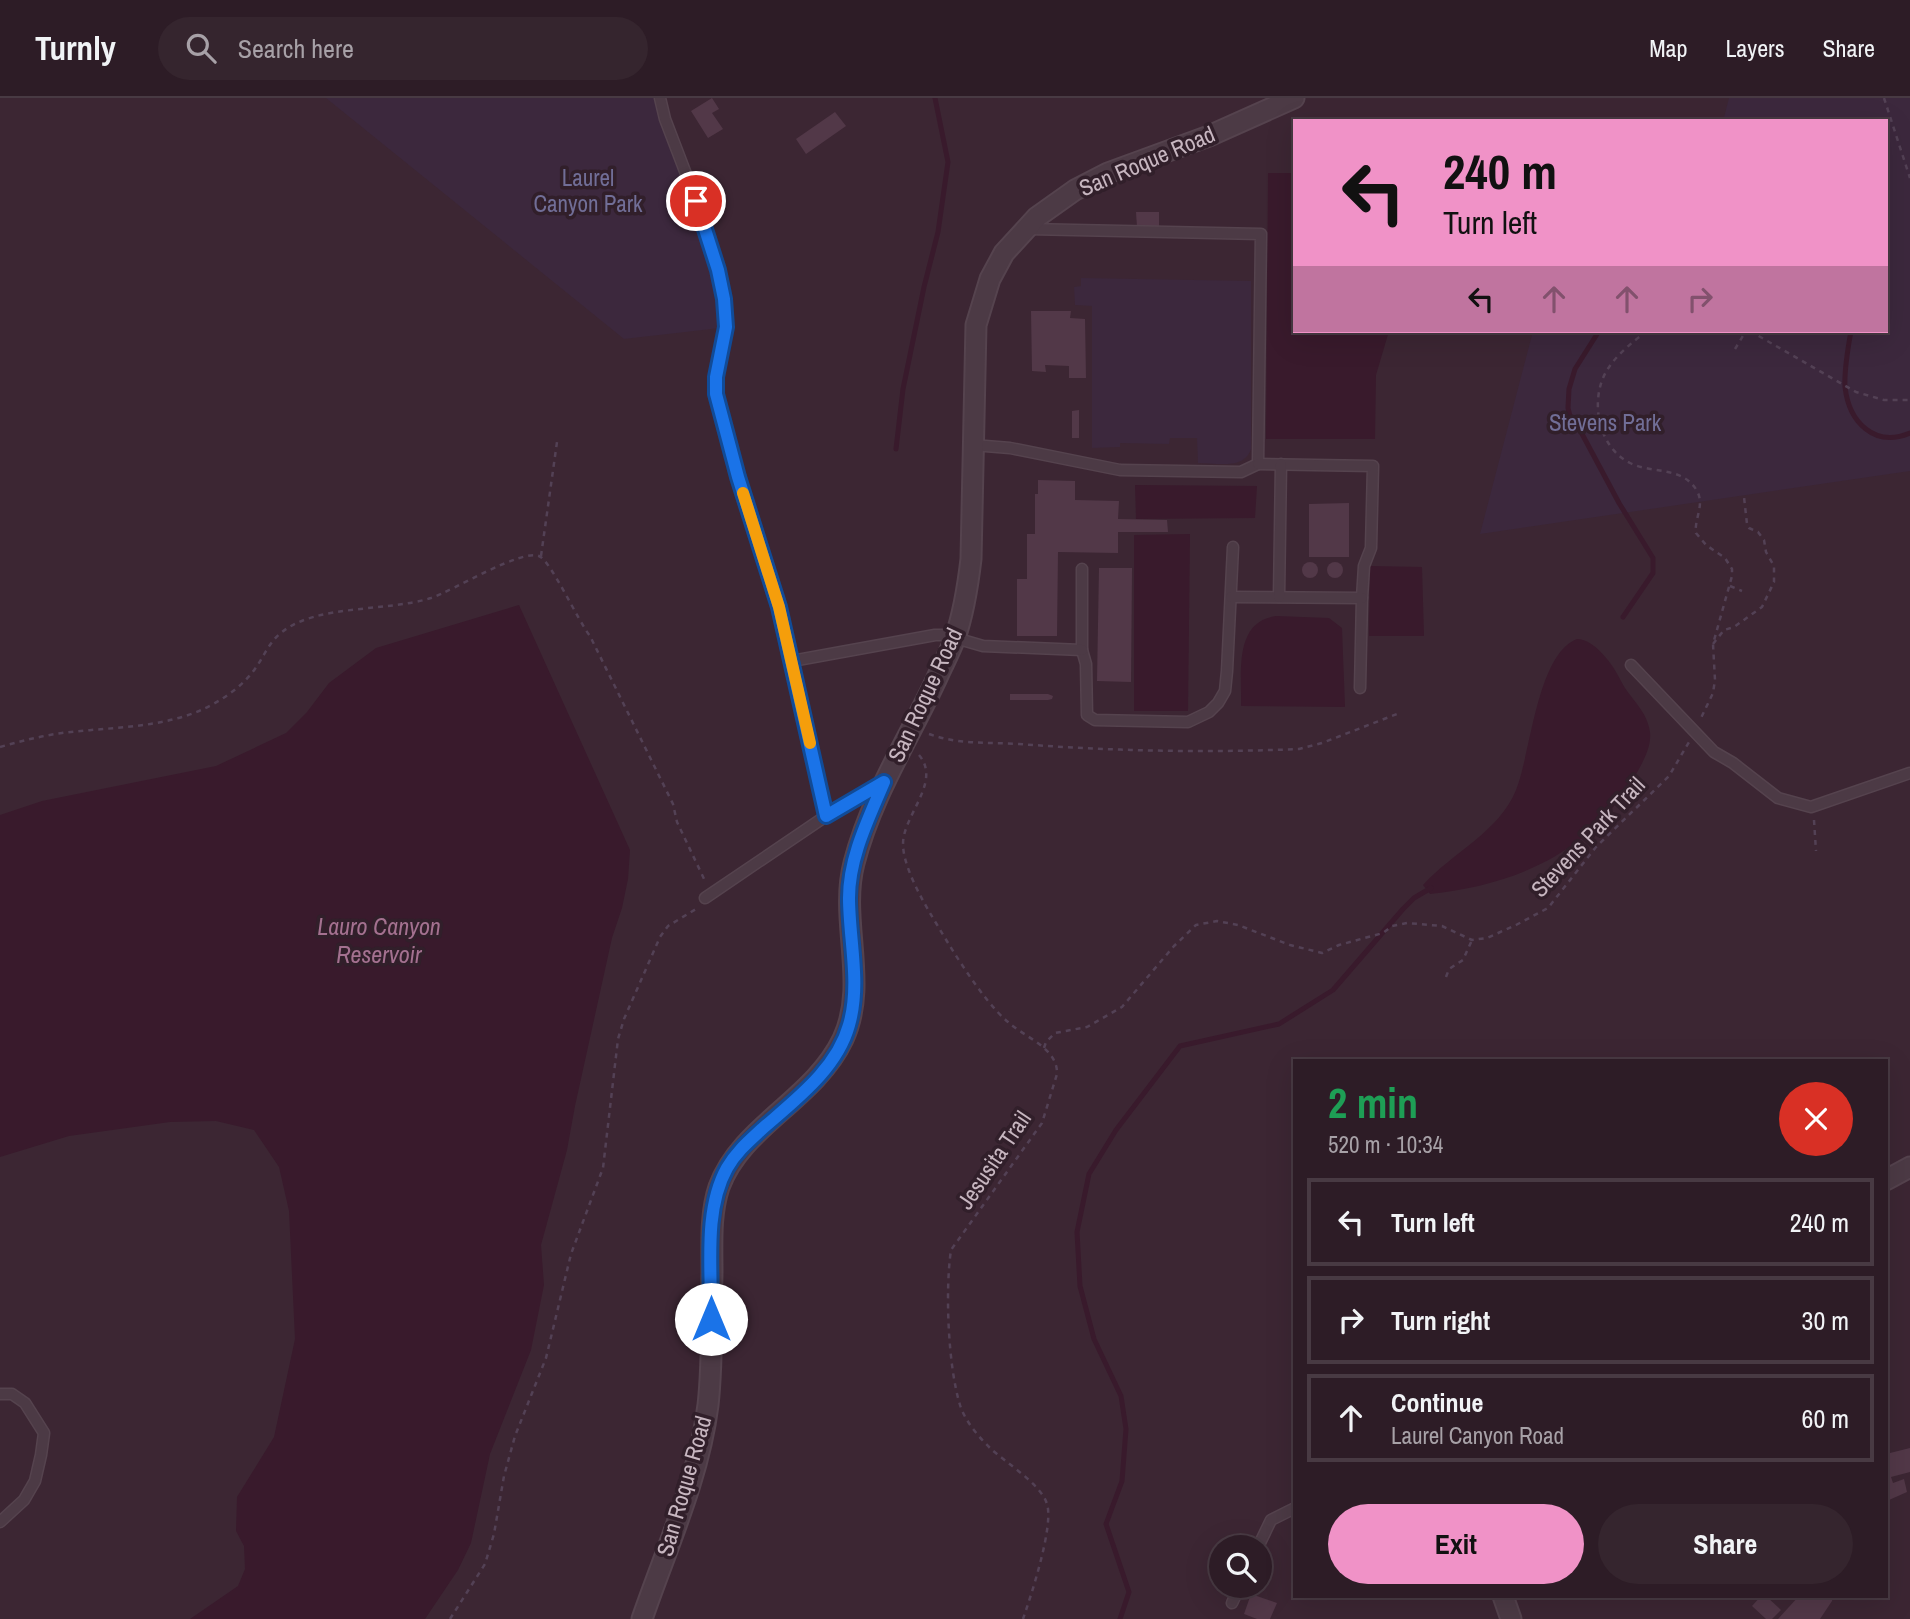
<!DOCTYPE html>
<meta charset="utf-8">
<style>
body{margin:0;font-family:"Archivo Narrow",sans-serif;background:#35252e;color:#f1f3f6;height:100vh;display:flex;flex-direction:column;font-size:26px;white-space:nowrap}
*{box-sizing:border-box;margin:0}
p{font-size:23px;color:#a7a1a7}
.icon{flex:none;width:38px;height:38px;fill:none;stroke:currentColor;stroke-width:2;stroke-linecap:round;stroke-linejoin:round}
.map{position:relative;flex:1;overflow:hidden}
.drawer{position:absolute;left:1293px;top:961px;width:595px;height:539px;display:flex;flex-direction:column;background:#2d1c26;border-radius:0px;box-shadow:0 7px 28px #0002,0 0 0 2px #483a43}
.drawer>*{flex:none}
.hud{position:absolute;left:1293px;top:21px;width:595px;height:214px;border-radius:0px;box-shadow:0 7px 28px #0002,0 0 0 2px #483a43;background:#f092c7;color:#111;overflow:hidden}
.tools{position:absolute;left:1209px;top:1437px;display:grid;gap:14px}
.tools a{display:grid;place-items:center;width:63px;height:63px;border-radius:50%;background:#2d1c26;box-shadow:0 7px 28px #0002,0 0 0 2px #483a43;font-size:35px}
.pin{position:absolute;display:grid;place-items:center;width:60px;height:60px;color:#fff;margin:-30px;border:4px solid #fff;border-radius:50%;box-shadow:0 2px 7px #0007}
.me{position:absolute;width:77px;margin:-38px;rotate:0deg;stroke-linejoin:round;filter:drop-shadow(0 0 5px #0008)}
.turn{display:flex;align-items:center;gap:24px;height:147px;padding:0 35px;font-size:32px}
.turn .icon{width:91px;height:91px;stroke-width:2.5}
.turn b{display:block;font-size:49px;line-height:60px}
.lanes{display:flex;align-items:center;height:66px;padding:0 35px;background:#0003;justify-content:center;gap:35px;direction:ltr}
.lanes .off{opacity:.35}
.round{display:grid;place-items:center;flex:none;width:74px;height:74px;border-radius:37px;background:#35252e}
.headline{display:flex;align-items:center;justify-content:space-between;height:119px;padding:0 35px}
h1{font-size:42px;font-weight:700;line-height:52px;color:#1e9e55}
.button{display:flex;gap:14px;margin-top:auto;padding:14px 35px}
.button a{flex:1;height:80px;border-radius:42px;background:#f092c7;color:#111;font-size:28px;font-weight:700;line-height:80px;text-align:center}
.button a+a{background:#35252e;color:#f1f3f6}
ul{padding:0;list-style:none}
li{display:flex;align-items:center;gap:21px;height:88px;margin:0 14px 10px;padding:0 21px;border:4px solid #483a43;border-radius:0px}
li div{flex:1}
li b{display:block;font-size:26px}
li em{font-style:normal}
header{display:flex;align-items:center;gap:42px;box-sizing:border-box;height:98px;padding:0 35px;background:#2d1c26;border-bottom:2px solid #483a43}
header strong{font-size:33px}
nav{display:flex;gap:38px;margin-inline-start:auto;font-size:24px}
.search{width:490px;height:63px;background:#35252e;display:flex;align-items:center;gap:18px;box-sizing:border-box;padding:0 24px;border-radius:38px;color:#a7a1a7;font-size:26px}
.map>svg:first-child{display:block}
</style>
<header>
<strong>Turnly</strong>
<div class="search"><svg class="icon" aria-label="search" viewBox="0 0 24 24"><circle cx="10" cy="10" r="6"/><path d="M15 15l6 6"/></svg>Search here</div>
<nav><a>Map</a><a>Layers</a><a>Share</a></nav>
</header>
<div class="map">
<svg width="1910" height="1521" viewBox="0 0 1910 1521">
<rect width="100%" height="100%" fill="#3c2633"/>
<g fill="#3c283d">
<path d="M326,0h328c16,65 51,125 64,192 2,12 1,26 2,38l-96,11z"/>
<polygon points="1729,0 1910,0 1910,373 1480,436 1533,233 1886,233 1886,23 1723,23"/>
<path d="M1081,180l170,3v168c-7,21 -34,14 -53,14l-1,-25h-27l-1,6 -49,-1v4l-28,1v-142l-17,-1 -1,-18 7,-1z"/>
</g>
<g fill="#391a2c">
<polygon points="1268,75 1295,75 1295,233 1389,233 1376,277 1375,341 1266,341"/>
<polygon points="1135,387 1257,388 1255,420 1136,421"/>
<polygon points="1190,436 1188,613 1134,613 1134,437"/>
<polygon points="1370,468 1422,469 1424,538 1369,538"/>
<polygon points="519,507 630,752 628,781 622,810 612,840 575,1008 567,1052 541,1147 544,1187 531,1252 490,1356 471,1445 458,1472 425,1521 190,1521 238,1488 245,1471 244,1448 236,1433 237,1399 274,1339 295,1241 289,1113 279,1069 254,1032 216,1023 170,1024 69,1038 0,1059 0,717 42,703 216,668 286,635 307,614 329,585 376,550"/>
<path d="M1276,518l53,2 13,10 3,79 -104,-1c1,-32 -8,-84 35,-90z"/>
<path d="M1577,541c18,0 37,27 44,42 9,18 26,29 29,51 2,17 -10,35 -18,49 -46,74 -119,104 -202,113l-7,-9c30,-33 76,-53 93,-95 15,-37 21,-136 61,-151z"/>
</g>
<g fill="none" stroke-linecap="round" stroke-linejoin="round">
<g stroke="#391a2c" stroke-width="5">
<polyline points="1599,233 1575,271 1569,291 1568,310 1571,322 1581,334 1619,405 1653,460 1653,475 1623,519"/>
<path d="M1851,233c-3,17 -7,38 -6,56 4,35 29,61 65,46"/>
<polyline points="896,351 903,291 924,189 938,134 948,64 935,0"/>
<polyline points="1120,1521 1129,1494 1106,1426 1122,1383 1126,1331 1121,1298 1094,1241 1080,1188 1077,1134 1089,1076 1116,1032 1180,948 1279,926 1333,892 1403,811 1414,800 1431,790"/>
</g>
</g>
<g fill="#523848">
<polygon points="712,0 719,11 712,15 723,31 708,40 691,13"/>
<polygon points="835,14 846,28 806,56 796,41"/>
<polygon points="1136,114 1159,114 1159,129 1137,129"/>
<polygon points="1031,213 1071,213 1070,220 1085,221 1086,280 1069,280 1069,268 1045,267 1046,274 1032,273"/>
<polygon points="1079,312 1079,340 1072,340 1072,313"/>
<polygon points="1038,382 1075,383 1075,402 1119,403 1118,421 1167,422 1168,434 1118,434 1118,455 1058,454 1057,538 1017,538 1017,481 1027,481 1027,436 1035,436 1035,396 1038,396"/>
<polygon points="1349,405 1349,459 1309,459 1309,406"/>
<circle cx="1335" cy="472" r="8"/>
<circle cx="1310" cy="472" r="8"/>
<polygon points="1099,470 1132,470 1131,584 1097,583"/>
<polygon points="1010,596 1048,596 1053,598 1052,601 1048,602 1010,602"/>
<polygon points="1910,1350 1910,1374 1891,1379 1893,1385 1904,1381 1907,1394 1889,1402 1886,1400 1886,1356"/>
<polygon points="1251,1496 1277,1505 1270,1521 1257,1521 1244,1516"/>
<polygon points="1761,1498 1766,1498 1781,1512 1772,1521 1766,1521 1752,1508"/>
<polygon points="1799,1498 1833,1498 1832,1503 1820,1521 1778,1521"/>
</g>
<g fill="none" stroke-linecap="round" stroke-linejoin="round">
<g stroke="#55434e" stroke-width="13">
<g id="lane">
<polyline points="660,0 665,21 704,123 718,172 726,229 716,279 716,296 738,379 779,509 792,563"/>
<polyline points="973,347 1010,350 1120,372 1241,374 1258,366 1261,136 1028,131"/>
<polyline points="1258,366 1373,368 1371,450 1364,468 1362,500 1360,590"/>
<polyline points="1082,471 1082,552 1086,566 1087,617 1095,622 1188,624 1209,614 1218,605 1225,593 1227,573 1233,449"/>
<polyline points="1231,499 1362,500"/>
<polyline points="1279,499 1281,366"/>
<polyline points="1631,567 1714,654 1733,665 1778,700 1811,709 1910,675"/>
<polyline points="826,718 792,563 935,537 945,537 983,548 1082,552"/>
<polyline points="705,800 826,718 880,686"/>
<polyline points="0,1296 12,1296 25,1305 44,1335 41,1357 35,1383 24,1402 0,1424"/>
<polyline points="1258,1449 1271,1422 1295,1410"/>
<polyline points="1232,1505 1240,1488"/>
</g>
</g>
<g stroke="#55434e" stroke-width="23">
<g id="street">
<polyline points="1886,1082 1910,1069"/>
<polyline points="1503,1498 1511,1521"/>
<path d="M642,1521c24,-70 57,-141 66,-214 5,-44 3,-89 4,-133 0,-28 -2,-58 7,-85 22,-61 95,-87 124,-148 26,-55 -4,-119 11,-176 17,-66 54,-123 82,-183 6,-14 14,-28 19,-42 9,-26 13,-53 16,-79l5,-234 14,-46 14,-26 33,-36 38,-27 33,-17 101,-37 85,-38"/>
</g>
</g>
<g stroke="#534155" stroke-width="2.5" stroke-dasharray="5 5" stroke-linecap="butt">
<polyline points="1884,0 1910,80"/>
<path d="M1647,233c-16,12 -36,28 -44,47 -12,29 -3,70 27,85 22,11 53,3 67,28 8,14 -3,28 -1,42l10,12 19,13 7,11v7l-19,68 2,36 -2,13 -13,27"/>
<polyline points="1750,233 1856,294 1884,302 1910,302"/>
<polyline points="1735,251 1746,233"/>
<polyline points="541,458 557,344"/>
<polyline points="1730,488 1742,493"/>
<polyline points="1713,546 1724,532 1734,529 1762,509 1774,484 1774,468 1766,454 1764,442 1758,434 1749,430 1747,426 1744,399"/>
<path d="M929,636c30,11 59,8 90,10 93,7 187,9 280,5l23,-6 75,-29"/>
<path d="M0,649c21,-6 41,-11 62,-14 46,-6 93,-4 137,-22 21,-9 45,-25 58,-45 8,-12 13,-25 25,-34 35,-28 105,-20 149,-34 23,-8 90,-49 108,-42 12,5 39,65 51,80l83,168 4,18 29,61"/>
<path d="M919,657c23,27 -16,60 -16,89 0,21 17,52 27,69 19,32 51,86 78,109 16,15 50,26 49,52l-15,49 -91,127c-6,40 -3,116 9,155 5,16 18,31 30,43 16,15 51,36 57,56 7,22 -16,92 -24,115"/>
<polyline points="1814,722 1816,753"/>
<polyline points="1446,879 1449,871 1463,862 1472,842"/>
<polyline points="1044,950 1046,944 1055,935 1087,929 1122,909 1174,848 1196,827 1217,823 1238,827 1290,847 1322,855 1339,847 1383,835 1392,828 1407,825 1442,828 1472,842 1487,840 1516,827 1548,810 1596,749 1669,678 1689,644"/>
<polyline points="450,1521 485,1466 494,1436 504,1378 515,1338 546,1260 571,1156 603,1070 618,941 624,921 660,839 668,828 696,811"/>
</g>
<use href="#lane" stroke="#4c3a45" stroke-width="10"/>
<use href="#street" stroke="#4c3a45" stroke-width="19"/>
</g>
<g fill="none" stroke-linecap="round" stroke-linejoin="round">
<g stroke="#114b97" stroke-width="18">
<path id="route" d="M696,103l22,69 6,29 2,28 -10,50v17l22,83 41,130 47,209 58,-34c-15,36 -35,75 -35,116 0,41 12,86 0,127 -12,44 -54,75 -87,104 -13,12 -26,23 -35,39 -24,43 -15,103 -16,151"/>
</g>
<use href="#route" stroke="#1a73e8" stroke-width="12"/>
<polyline stroke="#f59e0b" stroke-width="12" points="743,395 779,509 810,645"/>
</g>
<g text-anchor="middle" stroke-width="7" stroke-linejoin="round" paint-order="stroke">
<g font-size="23" fill="#c7b6c0" stroke="#311f2a">
<text transform="translate(1147 63) rotate(-23)" y="8">San Roque Road</text>
<text transform="translate(925 597) rotate(-65)" y="8">San Roque Road</text>
<text transform="translate(1588 739) rotate(-47)" y="8">Stevens Park Trail</text>
<text transform="translate(994 1062) rotate(-56)" y="8">Jesusita Trail</text>
<text transform="translate(684 1388) rotate(-74)" y="8">San Roque Road</text>
</g>
<g font-size="23" fill="#716e97" stroke="#311f2a">
<text x="588" y="88">Laurel<tspan x="588" dy="26">Canyon Park</tspan></text>
<text x="1605" y="333">Stevens Park</text>
</g>
<g font-size="24" font-style="italic" fill="#a47190" stroke="#311f2a">
<text x="379" y="837">Lauro Canyon<tspan x="379" dy="28">Reservoir</tspan></text>
</g>
</g>
</svg>
<div class="tools">
<a><svg class="icon" aria-label="search" viewBox="0 0 24 24"><circle cx="10" cy="10" r="6"/><path d="M15 15l6 6"/></svg></a>
</div>
<div class="pin" style="left:696px;top:103px;background:#d93025"><svg class="icon" aria-label="arrive" viewBox="0 0 24 24"><path d="M6 21V4h12l-3 4 3 4H6"/></svg></div>
<svg class="me" style="left:711px;top:1221px" viewBox="-20 -20 40 40"><circle r="19" fill="#fff"/><path d="M0-13L10 11 0 6-10 11z" fill="#1a73e8"/></svg>
<div class="hud">
<div class="turn"><svg class="icon" aria-label="left" viewBox="0 0 24 24"><path d="M17 20v-9H6M10 6l-5 5 5 5"/></svg><div><b>240 m</b>Turn left</div></div>
<div class="lanes"><svg class="icon" aria-label="left" viewBox="0 0 24 24"><path d="M17 20v-9H6M10 6l-5 5 5 5"/></svg><svg class="icon off" aria-label="ahead" viewBox="0 0 24 24"><path d="M12 20V5M6 11l6-6 6 6"/></svg><svg class="icon off" aria-label="ahead" viewBox="0 0 24 24"><path d="M12 20V5M6 11l6-6 6 6"/></svg><svg class="icon off" aria-label="right" viewBox="0 0 24 24"><path d="M7 20v-9h11M14 6l5 5-5 5"/></svg></div>
</div>
<section class="drawer">
<div class="headline"><div><h1>2 min</h1><p>520 m · 10:34</p></div><a class="round" style="background:#d93025;color:#fff"><svg class="icon" aria-label="close" viewBox="0 0 24 24"><path d="M6 6l12 12M18 6L6 18"/></svg></a></div>
<ul>
<li><svg class="icon" aria-label="left" viewBox="0 0 24 24"><path d="M17 20v-9H6M10 6l-5 5 5 5"/></svg><div><b>Turn left</b></div><em>240 m</em></li>
<li><svg class="icon" aria-label="right" viewBox="0 0 24 24"><path d="M7 20v-9h11M14 6l5 5-5 5"/></svg><div><b>Turn right</b></div><em>30 m</em></li>
<li><svg class="icon" aria-label="ahead" viewBox="0 0 24 24"><path d="M12 20V5M6 11l6-6 6 6"/></svg><div><b>Continue</b><p>Laurel Canyon Road</p></div><em>60 m</em></li>
</ul>
<div class="button"><a>Exit</a><a>Share</a></div>
</section>
</div>
